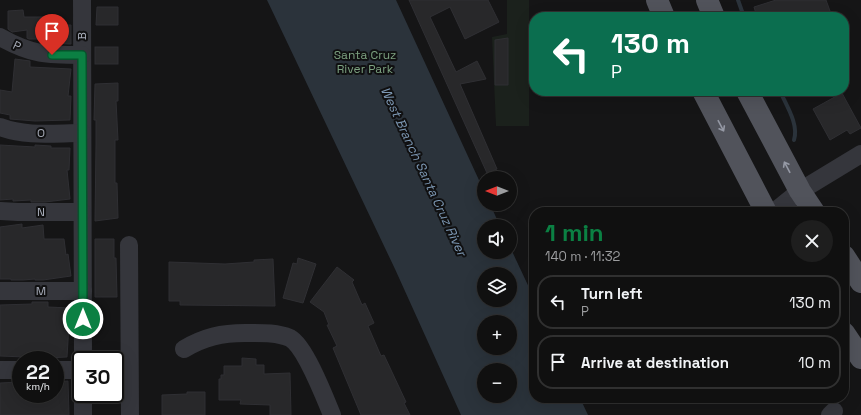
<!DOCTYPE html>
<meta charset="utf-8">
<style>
body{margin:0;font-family:"Space Grotesk",sans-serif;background:#1e1e1e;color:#f1f3f6;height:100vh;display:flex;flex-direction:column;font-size:15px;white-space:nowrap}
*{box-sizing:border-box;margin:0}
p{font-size:13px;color:#9c9d9f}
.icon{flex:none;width:22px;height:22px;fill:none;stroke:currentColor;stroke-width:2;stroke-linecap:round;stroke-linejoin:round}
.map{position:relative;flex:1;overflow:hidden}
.details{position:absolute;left:529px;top:207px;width:320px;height:196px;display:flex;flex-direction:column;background:#101010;border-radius:16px;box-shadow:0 4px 16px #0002,0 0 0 1px #303030}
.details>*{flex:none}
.guide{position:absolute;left:529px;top:12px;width:320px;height:84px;border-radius:16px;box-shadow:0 4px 16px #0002,0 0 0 1px #303030;background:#0b6e4f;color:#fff;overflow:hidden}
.needle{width:26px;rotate:270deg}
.fabs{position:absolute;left:477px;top:171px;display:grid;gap:8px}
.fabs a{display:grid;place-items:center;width:40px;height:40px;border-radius:50%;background:#101010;box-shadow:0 4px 16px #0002,0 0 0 1px #303030;font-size:20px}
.speed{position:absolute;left:12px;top:351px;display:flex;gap:8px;font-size:20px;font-weight:700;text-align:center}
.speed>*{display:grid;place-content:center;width:52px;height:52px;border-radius:50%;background:#101010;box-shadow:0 4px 16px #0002,0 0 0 1px #303030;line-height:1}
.speed small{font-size:10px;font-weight:400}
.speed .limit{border:2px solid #111;border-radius:6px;background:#fff;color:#111}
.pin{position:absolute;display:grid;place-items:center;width:34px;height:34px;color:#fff;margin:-41px -17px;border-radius:50% 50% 50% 0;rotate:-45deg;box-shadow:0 0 4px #0007}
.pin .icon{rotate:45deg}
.me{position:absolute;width:44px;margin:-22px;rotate:0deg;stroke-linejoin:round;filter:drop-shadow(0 0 3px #0008)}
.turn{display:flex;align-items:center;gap:14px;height:84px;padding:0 16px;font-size:18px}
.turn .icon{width:52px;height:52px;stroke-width:2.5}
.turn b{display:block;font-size:28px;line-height:34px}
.round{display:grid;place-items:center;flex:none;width:42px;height:42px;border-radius:21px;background:#1e1e1e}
.head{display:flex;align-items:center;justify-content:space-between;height:68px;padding:0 16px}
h1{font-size:24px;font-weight:600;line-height:30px;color:#0b8043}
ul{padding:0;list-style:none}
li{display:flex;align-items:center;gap:12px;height:54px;margin:0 8px 6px;padding:0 8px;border:2px solid #303030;border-radius:16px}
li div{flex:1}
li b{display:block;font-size:15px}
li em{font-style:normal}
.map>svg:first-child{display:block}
</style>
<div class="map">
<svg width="861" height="415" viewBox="0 0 861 415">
<rect width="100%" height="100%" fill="#151516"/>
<polygon fill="#1b211c" points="507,0 529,0 529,126 496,126 492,37 507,34"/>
<path fill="#2b333b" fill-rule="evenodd" d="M267,0h129l88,191v13h6l10,22h-16v26h26v-5l24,51v100h46l8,17h-127l-66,-146zM484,274h26v26h-26zM484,322h26v26h-26zM484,370h26v26h-26z"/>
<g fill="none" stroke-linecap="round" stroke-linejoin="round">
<g stroke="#2b333b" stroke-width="4">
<polyline points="738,0 744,17"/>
<path d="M780,91c6,14 19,33 14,49"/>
</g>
</g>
<g fill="#28282a" stroke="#2f2f33">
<polygon points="409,0 488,0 499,22 465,39 450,7 430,17 456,72 477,61 486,79 460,84 497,169 487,173"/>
<polygon points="776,0 826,0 830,11 809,17 757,17 754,7"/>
<polygon points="97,7 118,7 118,25 96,25"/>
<polygon points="23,10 24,17 44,17 44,26 71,25 71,44 48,43 48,39 29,39 27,38 27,30 12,32 8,29 8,11"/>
<polygon points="508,38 508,85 495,85 495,40"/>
<rect x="95" y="47" width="23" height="17"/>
<polygon points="15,59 30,61 30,67 71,69 68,96 71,96 70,120 35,121 10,119 10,115 0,113 0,90 12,92"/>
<polygon points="118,83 118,101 116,101 118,140 115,140 115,183 117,183 118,218 95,221 96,144 96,120 94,120 95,84"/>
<polygon points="842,93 861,128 850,134 847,130 830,140 813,109"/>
<polygon points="0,145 35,147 35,145 51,146 51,148 70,148 69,170 67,170 70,199 45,202 31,202 31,200 13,201 13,199 0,200"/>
<polygon points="22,224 22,228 43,225 44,239 64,239 66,255 68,254 71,276 43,280 35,280 35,279 23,280 11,280 11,279 0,279 0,227"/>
<polygon points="95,239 114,239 114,258 116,258 117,297 95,297"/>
<polygon points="298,258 316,264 303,303 283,298 293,263 297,264"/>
<polygon points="273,259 275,306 180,305 180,301 169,301 169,262 225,264 254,262 254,260"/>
<polygon points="337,267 354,280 352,282 362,305 365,303 374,323 368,326 381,356 384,355 406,402 404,403 410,415 361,415 333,348 337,346 327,325 329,325 324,312 310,302"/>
<polygon points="32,302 48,302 48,307 70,308 67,357 45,358 25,355 25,357 0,356 0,305 32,304"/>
<polygon points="242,358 256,359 256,365 264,365 264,374 290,373 291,415 270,415 270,405 240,404 241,400 219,400 219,379 221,379 221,375 224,375 224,366 242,366"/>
<polygon points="68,381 69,415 0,415 0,383 20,382 21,394 55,394 55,382"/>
<polygon points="187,392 205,392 205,415 162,415 162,395 187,394"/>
</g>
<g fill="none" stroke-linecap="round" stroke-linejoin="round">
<g stroke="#35363c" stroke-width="18">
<polyline points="82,0 83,360"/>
<path d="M0,37c32,18 47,18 82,18"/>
<path d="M0,127c26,10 55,6 82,6"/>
<polyline points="0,211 18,212 82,212"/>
<polyline points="774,212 800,191 861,154"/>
<polyline points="129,245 130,415"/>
<polyline points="0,291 83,291"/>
<path d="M184,349c20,-12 38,-16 61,-16 15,0 31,-1 45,5 15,8 35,60 42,77"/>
<polyline points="0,370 21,370"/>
<polyline points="55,370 81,370"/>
<polyline points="83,394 83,415"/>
<polyline points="830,415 834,411"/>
</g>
<g stroke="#51535b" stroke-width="22">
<polyline points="657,0 664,17"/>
<polyline points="707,0 714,17"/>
<polyline points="703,91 766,212"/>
<polyline points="747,91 800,191 814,212"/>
<polyline points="844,256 861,282"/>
<polyline points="844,333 861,358"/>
</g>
</g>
<defs><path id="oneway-shaft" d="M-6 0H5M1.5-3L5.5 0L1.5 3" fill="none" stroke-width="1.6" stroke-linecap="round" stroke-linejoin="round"/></defs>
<g stroke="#9599a5">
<use href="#oneway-shaft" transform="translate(721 126) rotate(62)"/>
<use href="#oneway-shaft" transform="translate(787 167) rotate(-118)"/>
</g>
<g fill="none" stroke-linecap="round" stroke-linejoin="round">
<g stroke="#07532c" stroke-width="10">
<polyline id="route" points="52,55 82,55 83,319"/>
</g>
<use href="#route" stroke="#0b8043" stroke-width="7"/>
</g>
<g text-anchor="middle" stroke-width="4" stroke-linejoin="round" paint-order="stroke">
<g font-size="12" fill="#a6abb7" stroke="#101011">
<text transform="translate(82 36) rotate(-90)" y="4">B</text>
<text transform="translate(17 46) rotate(25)" y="4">P</text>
<text x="41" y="137">O</text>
<text x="41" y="216">N</text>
<text x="41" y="295">M</text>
</g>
<g font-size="12" fill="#7da281" stroke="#101011">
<text x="365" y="59">Santa Cruz<tspan x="365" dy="14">River Park</tspan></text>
</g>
<g font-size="13" font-style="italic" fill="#7c97b3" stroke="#101011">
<text transform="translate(424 171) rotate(65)" y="5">West Branch Santa Cruz River</text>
</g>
</g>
</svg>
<div class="fabs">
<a><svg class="needle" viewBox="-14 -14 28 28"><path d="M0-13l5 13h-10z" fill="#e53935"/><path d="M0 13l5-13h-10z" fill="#9c9d9f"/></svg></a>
<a><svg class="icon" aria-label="sound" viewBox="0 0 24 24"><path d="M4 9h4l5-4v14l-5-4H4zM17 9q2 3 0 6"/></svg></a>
<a><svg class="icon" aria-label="layers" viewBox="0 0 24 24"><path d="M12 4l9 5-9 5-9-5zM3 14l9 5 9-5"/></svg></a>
<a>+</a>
<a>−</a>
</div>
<div class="speed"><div>22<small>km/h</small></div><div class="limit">30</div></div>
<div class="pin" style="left:52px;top:55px;background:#d93025"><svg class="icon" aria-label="arrive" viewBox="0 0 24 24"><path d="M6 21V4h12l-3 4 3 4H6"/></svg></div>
<svg class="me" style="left:83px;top:319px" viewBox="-20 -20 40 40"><circle r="17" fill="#0b8043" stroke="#fff" stroke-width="3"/><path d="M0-11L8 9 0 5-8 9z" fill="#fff"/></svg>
<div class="guide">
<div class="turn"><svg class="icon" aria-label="left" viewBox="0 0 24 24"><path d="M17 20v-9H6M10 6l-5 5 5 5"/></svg><div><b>130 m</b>P</div></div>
</div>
<section class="details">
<div class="head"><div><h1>1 min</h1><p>140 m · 11:32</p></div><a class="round"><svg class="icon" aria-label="close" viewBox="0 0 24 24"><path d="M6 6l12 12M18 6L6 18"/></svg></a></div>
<ul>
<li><svg class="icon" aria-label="left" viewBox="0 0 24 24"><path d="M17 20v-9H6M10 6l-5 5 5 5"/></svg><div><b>Turn left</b><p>P</p></div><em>130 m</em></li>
<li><svg class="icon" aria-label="arrive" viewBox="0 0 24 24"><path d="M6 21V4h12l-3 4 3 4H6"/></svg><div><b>Arrive at destination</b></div><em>10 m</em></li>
</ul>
</section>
</div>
